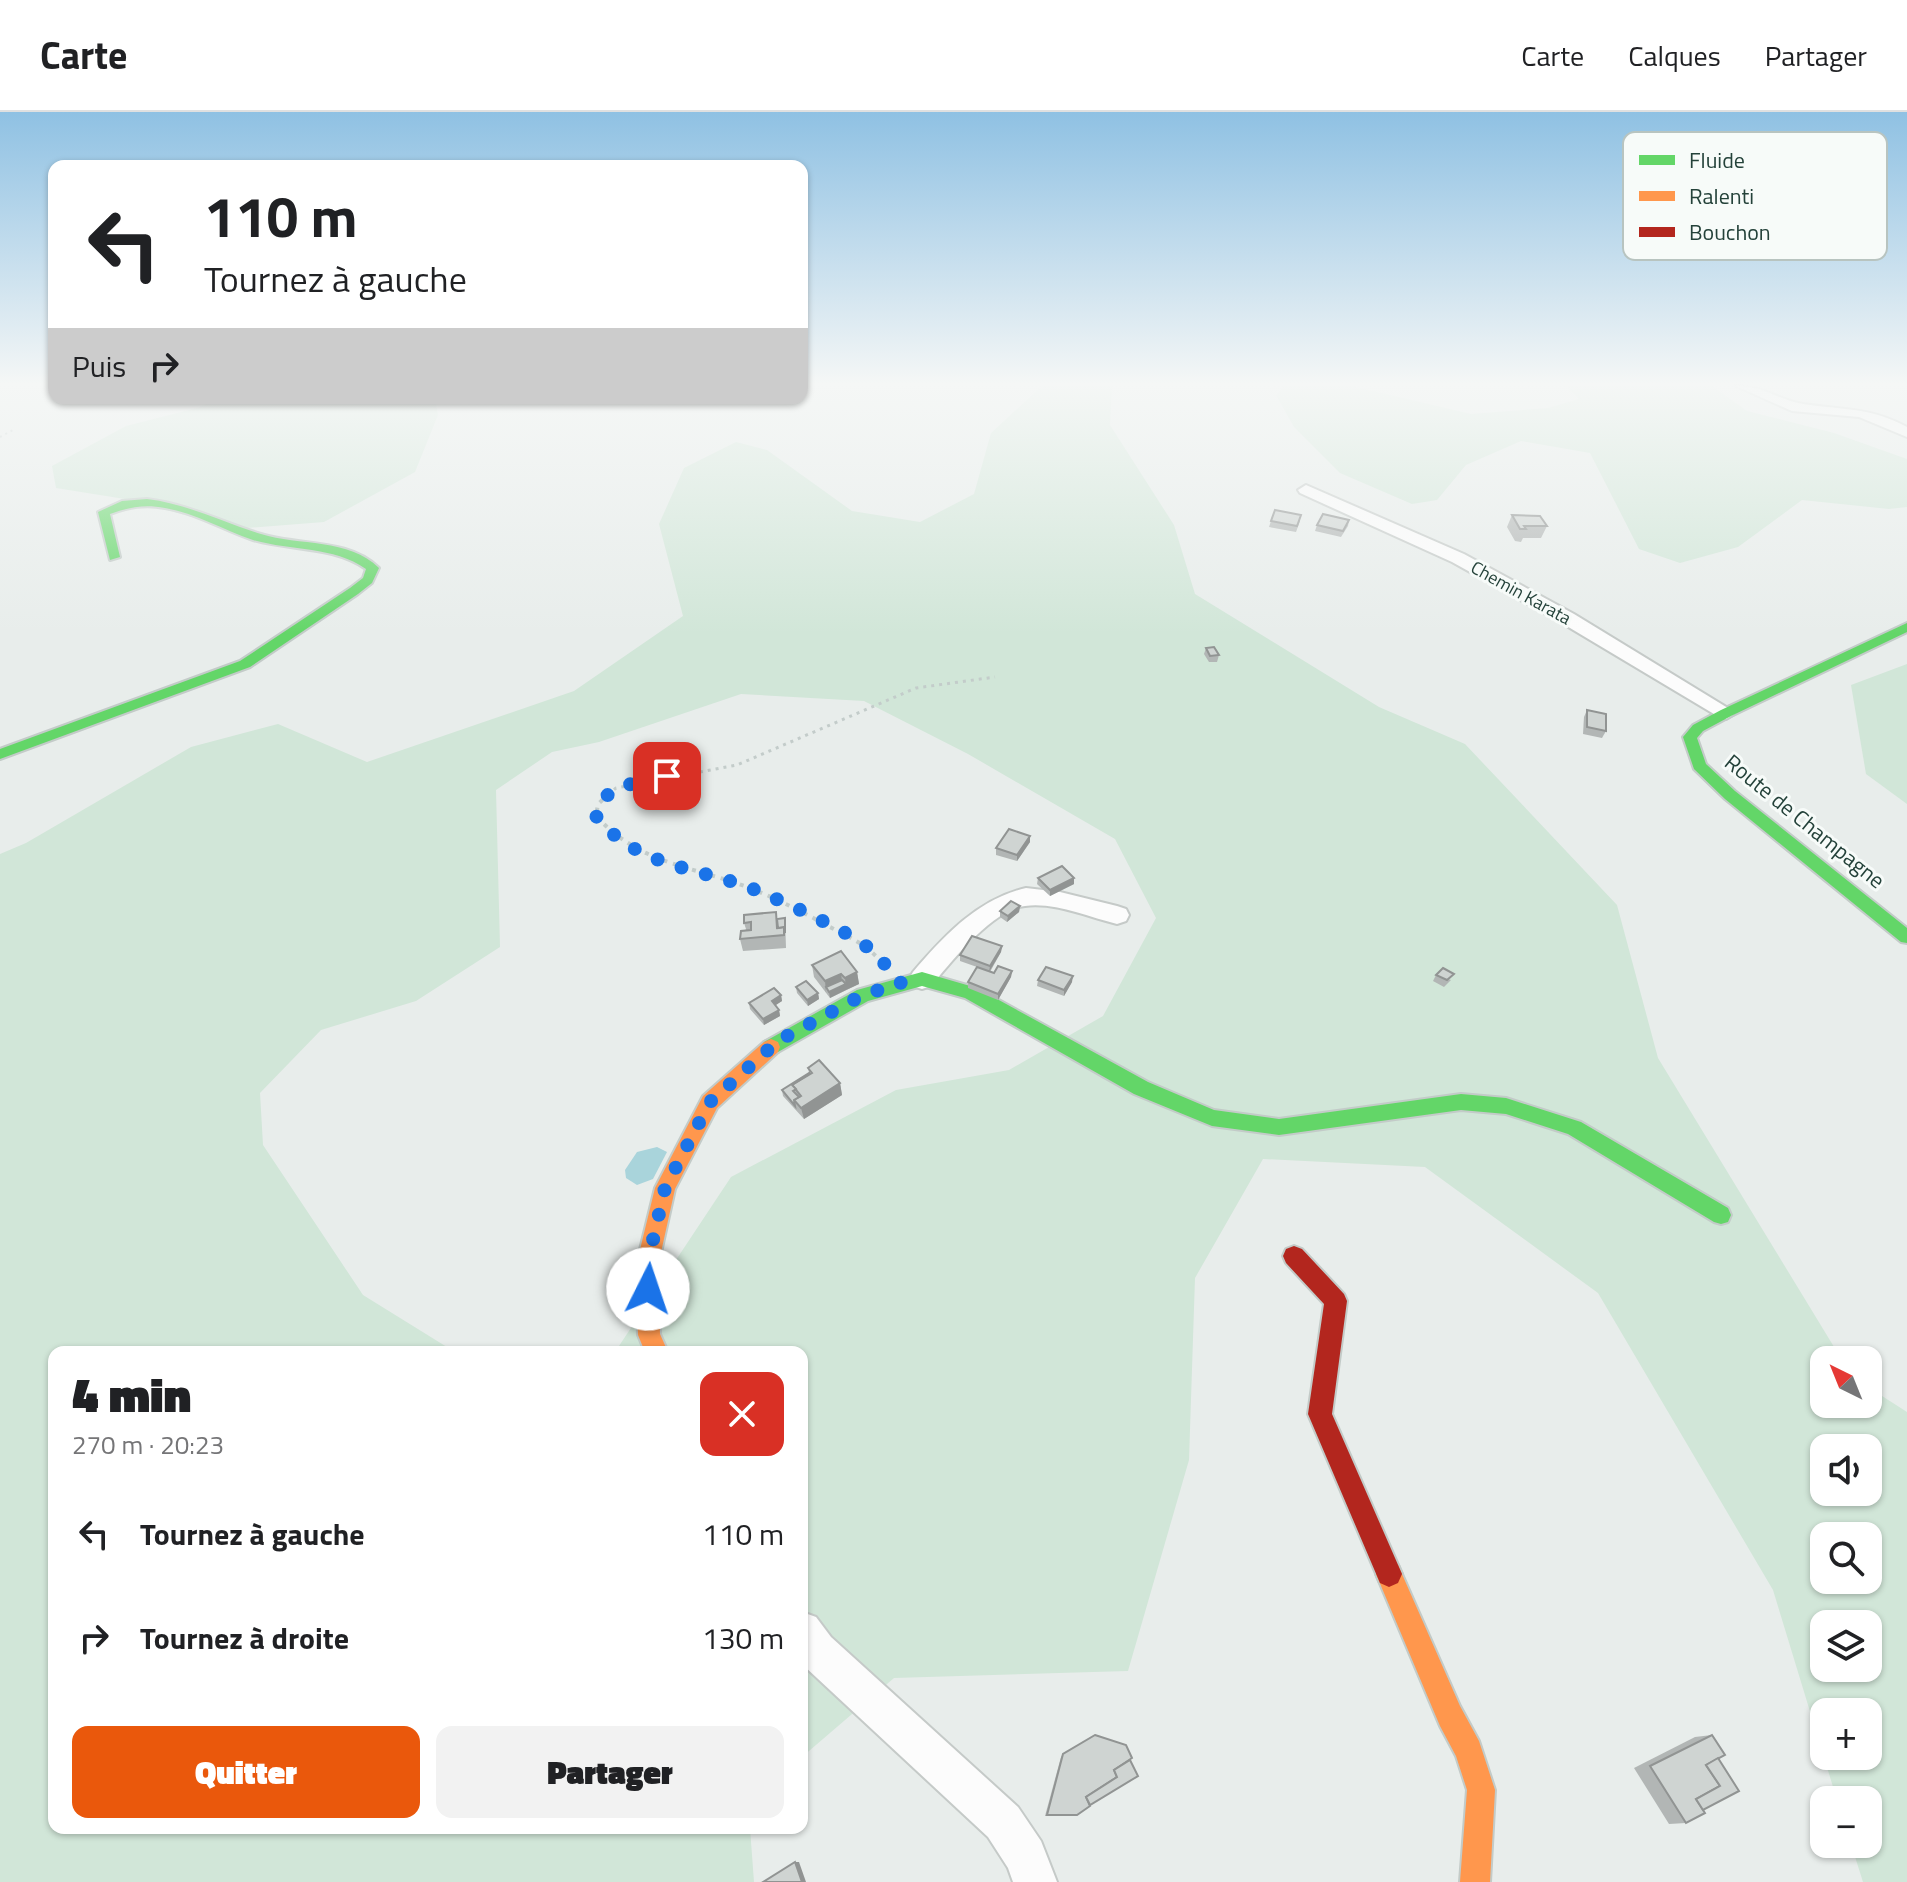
<!DOCTYPE html>
<html lang="fr">
<meta charset="utf-8">
<style>
body{margin:0;font-family:"Titillium Web",sans-serif;background:#f2f2f2;color:#202124;height:100vh;display:flex;flex-direction:column;font-size:30px;white-space:nowrap}
*{box-sizing:border-box;margin:0}
p{font-size:26px;color:#757577}
.icon{flex:none;width:44px;height:44px;fill:none;stroke:currentColor;stroke-width:2;stroke-linecap:round;stroke-linejoin:round}
.map{position:relative;flex:1;overflow:hidden}
.side{position:absolute;left:48px;top:1234px;width:760px;height:488px;display:flex;flex-direction:column;background:#fff;border-radius:16px;box-shadow:0 2px 6px #0004}
.side>*{flex:none}
.banner{position:absolute;left:48px;top:48px;width:760px;height:244px;border-radius:16px;box-shadow:0 2px 6px #0004;background:#fff;color:#202124;overflow:hidden}
.needle{width:52px;rotate:317deg}
.controls{position:absolute;left:1810px;top:1234px;display:grid;gap:16px}
.controls a{display:grid;place-items:center;width:72px;height:72px;border-radius:16px;background:#fff;box-shadow:0 2px 6px #0004;font-size:40px}
.pin{position:absolute;display:grid;place-items:center;width:68px;height:68px;color:#fff;margin:-34px;border-radius:16px;box-shadow:0 4px 12px #0006}
.me{position:absolute;width:88px;margin:-44px;rotate:4deg;stroke-linejoin:round;filter:drop-shadow(0 0 6px #0008)}
.turn{display:flex;align-items:center;gap:28px;height:168px;padding:0 24px;font-size:36px}
.turn .icon{width:104px;height:104px;stroke-width:2.5}
.turn b{display:block;font-size:56px;line-height:68px}
.then{display:flex;align-items:center;height:76px;padding:0 24px;background:#0003;gap:16px;font-size:30px}
.round{display:grid;place-items:center;flex:none;width:84px;height:84px;border-radius:16px;background:#f2f2f2}
.summary{display:flex;align-items:center;justify-content:space-between;height:136px;padding:0 24px}
h1{font-size:48px;font-weight:800;line-height:60px}
.primary-button{display:flex;gap:16px;margin-top:auto;padding:16px 24px}
.primary-button a{flex:1;height:92px;border-radius:16px;background:#ea580c;color:#fff;font-size:32px;font-weight:800;line-height:92px;text-align:center}
.primary-button a+a{background:#f2f2f2;color:#202124}
ul{padding:0;list-style:none}
li{display:flex;align-items:center;gap:24px;height:104px;padding:0 24px}
li div{flex:1}
li b{display:block;font-size:30px}
li em{font-style:normal}
header{display:flex;align-items:center;gap:48px;box-sizing:border-box;height:112px;padding:0 40px;background:#fff;border-bottom:2px solid #e0e0e0}
header strong{font-size:38px}
nav{display:flex;gap:44px;margin-inline-start:auto;font-size:28px}
.map>svg:first-child{display:block}
</style>
<header>
<strong>Carte</strong>
<nav><a>Carte</a><a>Calques</a><a>Partager</a></nav>
</header>
<div class="map">
<svg width="1907" height="1770" viewBox="0 0 1907 1770">
<rect width="100%" height="100%" fill="#e8edeb"/>
<g fill="#d1e6d8" fill-rule="evenodd">
<path d="M1042,274h70l-2,39 64,100 21,69 184,113 86,37 152,161 41,153 184,302h-18v44h44v-17l39,25v470h-44l-12,-38h17v-44h-31l-64,-210 -175,-297 -173,-126 -162,-8 -68,119 -6,182 -61,211 -234,7 -92,79v-405h-187l116,-175 165,-87 113,-20 94,-54 53,-98 -41,-79 -147,-85 -104,-53 -123,-7 -142,48 -47,10 -56,38 4,157 -84,54 -95,29 -61,63 3,52 100,150 92,57h-401v476h696l4,54h-754v-1028l26,-11 165,-96 87,-23 89,38 207,-71 109,-75 -24,-92 25,-56 52,-26 31,8 85,61 68,11 54,-28 17,-61zM1824,1336h44v44h-44zM1824,1424h44v44h-44zM1824,1512h44v44h-44zM1824,1600h44v44h-44z"/>
<polygon points="1284,274 1352,274 1471,302 1548,296 1579,287 1566,274 1712,274 1747,299 1834,321 1907,347 1907,395 1889,397 1802,388 1738,435 1680,451 1639,437 1590,341 1521,329 1466,353 1437,388 1412,392 1340,361 1294,315 1276,283"/>
<polygon points="221,286 435,286 438,303 415,360 324,410 235,417 131,388 56,376 52,354 126,314 197,296"/>
<polygon points="1907,552 1907,692 1866,662 1851,573"/>
</g>
<polygon fill="#a9d4db" points="657,1035 667,1040 653,1067 637,1073 626,1066 625,1058 637,1040"/>
<g fill="none" stroke-linecap="round" stroke-linejoin="round">
<g stroke="#c5cac8" stroke-width="4">
<g id="street">
<path d="M1736,274c29,0 42,14 67,18 40,6 67,3 104,23v10l-48,-20 -67,-6z"/>
<polygon points="1306,373 1464,442 1574,502 1736,601 1726,607 1719,605 1560,510 1452,450 1300,381 1298,378"/>
<path d="M1026,776l34,4 57,14 9,3 3,6 -3,6 -9,3c-29,-7 -62,-22 -92,-18 -32,3 -74,56 -94,80l-9,3 -9,-3 -4,-7 4,-7c31,-36 65,-73 113,-84z"/>
<polygon points="802,1500 816,1505 831,1525 1018,1695 1041,1729 1057,1770 1013,1770 1008,1756 988,1725 803,1553"/>
</g>
</g>
<g stroke="#c3cbc8" stroke-width="4">
<g id="fast">
<path d="M147,387c41,5 75,23 114,35 38,12 88,4 118,34l-7,15 -14,11 -108,73 -250,92v-10l240,-88 110,-73 13,-10 3,-9c-33,-23 -75,-18 -113,-29 -30,-10 -57,-27 -88,-32 -20,-4 -36,-1 -55,6l10,43 -10,3 -12,-48 24,-11z"/>
<polygon points="1907,511 1907,520 1731,604 1703,619 1697,626 1706,652 1735,679 1907,816 1907,831 1901,830 1725,687 1694,657 1683,625 1693,613 1721,598"/>
<polygon points="922,860 977,876 1148,970 1214,998 1279,1007 1461,982 1506,986 1581,1010 1728,1096 1731,1103 1728,1110 1721,1112 1714,1110 1568,1022 1506,1002 1461,998 1279,1023 1212,1014 1134,982 965,886 922,874 868,889 778,940 764,940 762,935 764,930 857,878"/>
</g>
</g>
<g stroke="#c3cbc8" stroke-width="4">
<g id="slow">
<polygon points="771,927 778,930 780,935 778,940 717,996 675,1077 658,1154 660,1222 668,1240 645,1240 638,1223 636,1154 655,1076 703,984 764,930"/>
<polygon points="1389,1449 1398,1453 1460,1594 1479,1629 1495,1678 1490,1770 1460,1770 1467,1678 1456,1644 1440,1614 1376,1462 1380,1453"/>
</g>
</g>
<g stroke="#c3cbc8" stroke-width="4">
<polygon id="jam" points="1294,1134 1302,1137 1344,1182 1347,1189 1332,1302 1402,1462 1398,1471 1389,1475 1380,1471 1308,1302 1324,1192 1286,1151 1283,1144 1286,1137"/>
</g>
<polyline stroke="#c3ccca" stroke-width="2" stroke-dasharray="2 4" stroke-linecap="butt" points="0,325 13,318"/>
<polyline stroke="#c3ccca" stroke-width="3" stroke-dasharray="3 5" stroke-linecap="butt" points="608,683 616,676 737,653 916,576 995,565"/>
<path stroke="#c3ccca" stroke-width="4" stroke-dasharray="4 6" stroke-linecap="butt" d="M610,681l-12,11 -2,12c41,44 82,48 137,66 33,11 64,27 95,44 21,11 40,19 55,38"/>
<use href="#street" fill="#fcfcfc" fill-rule="evenodd"/>
<use href="#fast" fill="#63d668" fill-rule="evenodd"/>
<use href="#slow" fill="#ff974d" fill-rule="evenodd"/>
<use href="#jam" fill="#b3261e" fill-rule="evenodd"/>
</g>
<g fill="#b2b6b5">
<polygon points="1512,403 1547,414 1541,426 1523,426 1521,430 1515,429 1507,415"/>
<polygon points="1349,408 1348,414 1341,425 1315,419 1317,413"/>
<polygon points="1271,409 1300,409 1296,420 1269,415"/>
<polygon points="1206,536 1219,543 1217,550 1209,550 1204,542"/>
<polygon points="1587,598 1606,619 1602,626 1583,622 1584,605"/>
<polygon points="1030,724 1030,730 1017,749 996,743 996,736"/>
<polygon points="1038,766 1074,772 1050,784 1037,772"/>
<polygon points="1020,794 1019,800 1007,810 1000,805 1000,799"/>
<polygon points="776,800 777,807 785,806 786,836 743,839 740,827 746,817 744,811"/>
<polygon points="1002,834 1001,840 990,860 994,861 1012,859 1011,865 998,888 968,876 968,870 977,855 960,849 960,843"/>
<polygon points="812,853 857,860 859,872 830,886 814,865"/>
<polygon points="1436,863 1451,868 1444,875 1433,869"/>
<polygon points="1038,868 1072,870 1064,884 1037,874"/>
<polygon points="796,875 818,881 819,887 808,894 797,881"/>
<polygon points="781,883 782,889 775,893 779,898 780,904 764,913 750,897 749,891"/>
<polygon points="808,956 840,971 842,983 804,1007 783,984 782,978 809,961"/>
<polygon points="1712,1623 1718,1646 1703,1698 1686,1711 1669,1712 1634,1656 1695,1625"/>
<polygon points="1063,1642 1090,1693 1074,1704 1045,1704 1061,1645"/>
</g>
<g fill="#919493">
<polygon points="1030,724 1030,730 1017,749 1017,743"/>
<polygon points="1074,766 1074,772 1050,784 1050,778"/>
<polygon points="1020,794 1019,800 1007,810 1008,804"/>
<polygon points="1002,834 1001,840 989,860 990,854"/>
<polygon points="1012,859 1011,865 998,888 998,882"/>
<polygon points="857,860 859,872 846,878 845,866"/>
<polygon points="841,862 843,874 846,872 846,878 830,886 829,880 826,875 826,881 825,869"/>
<polygon points="1073,864 1072,870 1064,884 1064,878"/>
<polygon points="818,881 819,887 808,894 807,888"/>
<polygon points="781,883 782,889 773,895 772,889"/>
<polygon points="779,898 780,904 764,913 763,907"/>
<polygon points="840,971 842,983 804,1007 801,996"/>
<polygon points="795,1750 799,1750 806,1770 802,1770"/>
</g>
<g fill="#cfd4d2" stroke="#919493" stroke-width="2">
<polygon points="1275,398 1301,403 1297,414 1271,409"/>
<polygon points="1323,402 1349,408 1343,419 1317,413"/>
<polygon points="1512,403 1540,404 1547,414 1524,414 1526,417 1520,417"/>
<polygon points="1214,535 1219,543 1210,544 1206,536"/>
<polygon points="1587,598 1606,602 1606,619 1587,615"/>
<polygon points="1009,717 1030,724 1017,743 996,736"/>
<polygon points="1062,754 1074,766 1050,778 1038,766"/>
<polygon points="1011,789 1020,794 1008,804 1000,799"/>
<polygon points="776,800 777,816 784,815 784,823 740,827 741,819 751,818 751,810 744,811 744,803"/>
<polygon points="785,806 785,821 784,815 778,816 777,807"/>
<polygon points="972,824 1002,834 990,854 960,843"/>
<polygon points="841,839 857,860 845,866 841,862 825,869 812,853"/>
<polygon points="998,854 1012,859 998,882 968,870 977,855 994,861"/>
<polygon points="1046,855 1073,864 1064,878 1038,868"/>
<polygon points="1443,856 1454,862 1447,868 1436,863"/>
<polygon points="842,868 846,872 829,880 826,875"/>
<polygon points="806,869 818,881 807,888 796,875"/>
<polygon points="774,876 781,883 772,889 779,898 763,907 749,891"/>
<polygon points="819,948 840,971 801,996 794,988 801,984 792,973 812,961 808,956"/>
<polygon points="809,961 809,962 792,973 796,977 793,979 799,985 794,988 795,994 782,978"/>
<polygon points="1095,1623 1126,1633 1132,1646 1114,1658 1117,1665 1086,1685 1090,1694 1077,1703 1047,1703 1063,1642"/>
<polygon points="1712,1623 1725,1643 1706,1653 1720,1674 1696,1687 1705,1701 1686,1711 1650,1654"/>
<polygon points="1718,1646 1739,1679 1703,1698 1696,1687 1720,1674 1706,1653"/>
<polygon points="1130,1648 1138,1664 1090,1693 1086,1685 1117,1665 1114,1658"/>
<polygon points="795,1750 802,1770 763,1770"/>
</g>
<linearGradient id="sky" x2="0" y2="1"><stop stop-color="#8fc1e3"/><stop offset="0.52" stop-color="#f5f7f6"/><stop offset="1" stop-color="#f5f7f6" stop-opacity="0"/></linearGradient>
<rect width="1907" height="522" fill="url(#sky)"/>
<g fill="none" stroke-linecap="round" stroke-linejoin="round">
<path stroke="#1a73e8" stroke-width="14" stroke-dasharray="0 25.2" d="M648,1177l-1,-23 18,-78 45,-86 68,-61 85,-46 38,-12c-9,-10 -18,-22 -29,-32 -19,-18 -92,-51 -119,-62 -56,-22 -117,-22 -157,-73 5,-32 43,-33 71,-40"/>
</g>
<g text-anchor="middle" stroke-width="6" stroke-linejoin="round" paint-order="stroke">
<g font-size="18" fill="#24423a" stroke="#f7fbf9">
<text transform="translate(1521 481) rotate(29)" y="6">Chemin Karata</text>
</g>
<g font-size="22" fill="#24423a" stroke="#f7fbf9">
<text transform="translate(1805 709) rotate(39)" y="8">Route de Champagne</text>
</g>
</g>
<rect x="1623" y="20" width="264" height="128" rx="12" fill="#f7fbf9" stroke="#b8c4c0" stroke-width="2"/>
<rect x="1639" y="43" width="36" height="10" fill="#63d668"/>
<rect x="1639" y="79" width="36" height="10" fill="#ff974d"/>
<rect x="1639" y="115" width="36" height="10" fill="#b3261e"/>
<g font-size="22" fill="#24423a">
<text x="1689" y="56">Fluide</text>
<text x="1689" y="92">Ralenti</text>
<text x="1689" y="128">Bouchon</text>
</g>
</svg>
<div class="controls">
<a><svg class="needle" viewBox="-14 -14 28 28"><path d="M0-13l5 13h-10z" fill="#e53935"/><path d="M0 13l5-13h-10z" fill="#757577"/></svg></a>
<a><svg class="icon" aria-label="sound" viewBox="0 0 24 24"><path d="M4 9h4l5-4v14l-5-4H4zM17 9q2 3 0 6"/></svg></a>
<a><svg class="icon" aria-label="search" viewBox="0 0 24 24"><circle cx="10" cy="10" r="6"/><path d="M15 15l6 6"/></svg></a>
<a><svg class="icon" aria-label="layers" viewBox="0 0 24 24"><path d="M12 4l9 5-9 5-9-5zM3 14l9 5 9-5"/></svg></a>
<a>+</a>
<a>−</a>
</div>
<div class="pin" style="left:667px;top:664px;background:#d93025"><svg class="icon" aria-label="arrive" viewBox="0 0 24 24"><path d="M6 21V4h12l-3 4 3 4H6"/></svg></div>
<svg class="me" style="left:648px;top:1177px" viewBox="-20 -20 40 40"><circle r="19" fill="#fff"/><path d="M0-13L10 11 0 6-10 11z" fill="#1a73e8"/></svg>
<div class="banner">
<div class="turn"><svg class="icon" aria-label="left" viewBox="0 0 24 24"><path d="M17 20v-9H6M10 6l-5 5 5 5"/></svg><div><b>110 m</b>Tournez à gauche</div></div>
<div class="then">Puis<svg class="icon" aria-label="right" viewBox="0 0 24 24"><path d="M7 20v-9h11M14 6l5 5-5 5"/></svg></div>
</div>
<section class="side">
<div class="summary"><div><h1>4 min</h1><p>270 m · 20:23</p></div><a class="round" style="background:#d93025;color:#fff"><svg class="icon" aria-label="close" viewBox="0 0 24 24"><path d="M6 6l12 12M18 6L6 18"/></svg></a></div>
<ul>
<li><svg class="icon" aria-label="left" viewBox="0 0 24 24"><path d="M17 20v-9H6M10 6l-5 5 5 5"/></svg><div><b>Tournez à gauche</b></div><em>110 m</em></li>
<li><svg class="icon" aria-label="right" viewBox="0 0 24 24"><path d="M7 20v-9h11M14 6l5 5-5 5"/></svg><div><b>Tournez à droite</b></div><em>130 m</em></li>
</ul>
<div class="primary-button"><a>Quitter</a><a>Partager</a></div>
</section>
</div>
